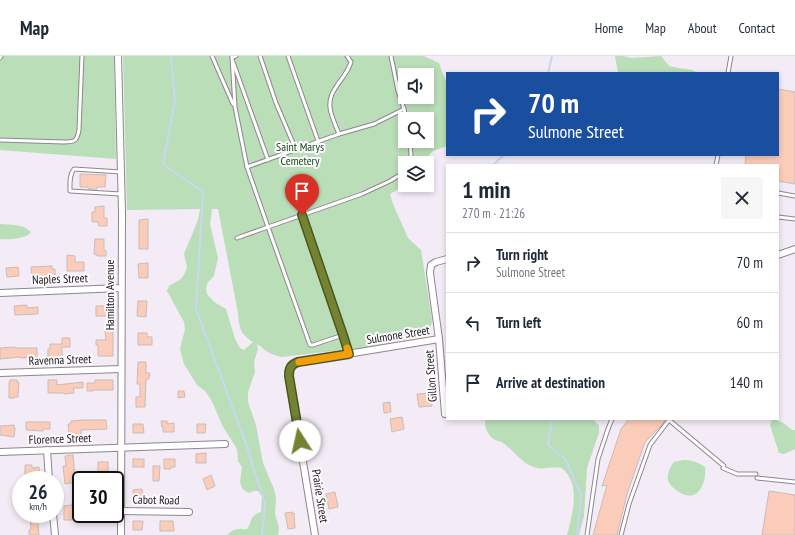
<!DOCTYPE html>
<meta charset="utf-8">
<style>
body{margin:0;font-family:"PT Sans Narrow",sans-serif;background:#f6f6f7;color:#1f2937;height:100vh;display:flex;flex-direction:column;font-size:15px;white-space:nowrap}
*{box-sizing:border-box;margin:0}
p{font-size:13px;color:#747a83}
.icon{flex:none;width:22px;height:22px;fill:none;stroke:currentColor;stroke-width:2;stroke-linecap:round;stroke-linejoin:round}
.map{position:relative;flex:1;overflow:hidden}
.side{position:absolute;left:446px;top:108px;width:333px;height:256px;display:flex;flex-direction:column;background:#fff;border-radius:0px;box-shadow:0 2px 6px #0003}
.side>*{flex:none}
.guide{position:absolute;left:446px;top:16px;width:333px;height:84px;border-radius:0px;box-shadow:0 2px 6px #0003;background:#1a4fa0;color:#fff;overflow:hidden}
.fabs{position:absolute;left:398px;top:12px;display:grid;gap:8px}
.fabs a{display:grid;place-items:center;width:36px;height:36px;border-radius:0px;background:#fff;box-shadow:0 2px 6px #0003;font-size:20px}
.speed{position:absolute;left:12px;top:415px;display:flex;gap:8px;font-size:20px;font-weight:700;text-align:center}
.speed>*{display:grid;place-content:center;width:52px;height:52px;border-radius:50%;background:#fff;box-shadow:0 2px 6px #0003;line-height:1}
.speed small{font-size:10px;font-weight:400}
.speed .limit{border:2px solid #111;border-radius:6px;background:#fff;color:#111}
.pin{position:absolute;display:grid;place-items:center;width:34px;height:34px;color:#fff;margin:-41px -17px;border-radius:50% 50% 50% 0;rotate:-45deg;box-shadow:0 0 4px #0007}
.pin .icon{rotate:45deg}
.me{position:absolute;width:44px;margin:-22px;rotate:350deg;stroke-linejoin:round;filter:drop-shadow(0 0 3px #0008)}
.turn{display:flex;align-items:center;gap:14px;height:84px;padding:0 16px;font-size:18px}
.turn .icon{width:52px;height:52px;stroke-width:2.5}
.turn b{display:block;font-size:28px;line-height:34px}
.round{display:grid;place-items:center;flex:none;width:42px;height:42px;border-radius:0px;background:#f6f6f7}
.headline{display:flex;align-items:center;justify-content:space-between;height:68px;padding:0 16px}
h1{font-size:24px;font-weight:700;line-height:30px}
ul{padding:0;list-style:none}
li{display:flex;align-items:center;gap:12px;height:60px;padding:0 16px;border-top:1px solid #e0e1e3}
li div{flex:1}
li b{display:block;font-size:15px}
li em{font-style:normal}
header{display:flex;align-items:center;gap:24px;box-sizing:border-box;height:56px;padding:0 20px;background:#fff;border-bottom:1px solid #e0e1e3}
header strong{font-size:19px}
nav{display:flex;gap:22px;margin-inline-start:auto;font-size:14px}
.map>svg:first-child{display:block}
</style>
<header>
<strong>Map</strong>
<nav><a>Home</a><a>Map</a><a>About</a><a>Contact</a></nav>
</header>
<div class="map">
<svg width="795" height="479" viewBox="0 0 795 479">
<rect width="100%" height="100%" fill="#f3ebf5"/>
<g fill="#badeb8" fill-rule="evenodd">
<polygon points="0,0 114,0 116,103 0,94"/>
<path d="M123,0h301l15,7 8,22v61l-14,5 -12,12h-16v22l-15,9 3,10 15,34 13,12 11,69c0,9 -4,13 -12,17l-51,11 -88,10c-6,-2 -11,-3 -16,-7 -3,-2 -4,-4 -8,-6l1,5 -4,13 1,10 -7,20v10l8,23 7,38 11,26 2,8 -1,17 4,13 -1,8h-51c3,-3 7,-6 11,-6 4,-1 6,1 9,0 6,-9 2,-13 14,-17l1,-15 -4,-6h-4l-5,2 -4,-2 -3,-3 -2,-6 2,-15 -4,-6 -1,-12 -15,-24 -7,-17 -5,-10 -5,-7 -8,-6 -13,-21 -4,-15 5,-20 -1,-7 -17,-31 2,-5 12,-7 4,-6 2,-6 -3,-13 14,-34 2,-11 -73,1zM405,19h22v22h-22zM405,63h22v22h-22zM212,153h6l20,104c1,14 2,21 15,29l-9,8 -4,-2 -5,-9 -9,-30 -12,-7 -7,-8 -1,-6 2,-6 6,-6 4,-18 -8,-34z"/>
<polygon points="615,0 623,0 632,2 661,0 669,10 673,11 692,14 699,17 618,17"/>
<path d="M0,168c10,1 24,0 31,8 -5,7 -23,8 -31,7z"/>
<path d="M486,363h104l5,2 4,5v7l-12,35 -3,48 -5,19h-12c5,-19 14,-49 -3,-65 -6,-6 -19,0 -27,-2 -15,-3 -22,-17 -34,-25 -2,-2 -6,-2 -8,-3 -7,-4 -12,-14 -9,-21z"/>
<path d="M772,364c9,-1 14,5 20,10h3v19l-11,5 -5,-1 -9,-28z"/>
<path d="M683,404c9,0 14,2 22,7 2,20 -10,38 -29,23 -4,-3 -7,-6 -8,-10 -1,-6 2,-13 6,-18z"/>
</g>
<g fill="none" stroke-linecap="round" stroke-linejoin="round">
<g stroke="#c9d7f2" stroke-width="2">
<polyline points="171,0 175,44 163,108 203,136 196,253 245,385 265,448 262,479"/>
<polyline points="548,17 552,0"/>
<polyline points="493,109 504,99"/>
<polyline points="552,363 548,389 565,403 581,438 577,479"/>
</g>
</g>
<g fill="#fbccb9" stroke="#c9bdb8">
<polygon points="778,33 795,36 795,128 778,125 778,109 745,109 746,99 778,99"/>
<polygon points="80,118 106,119 105,131 97,131 97,133 88,133 88,131 80,131"/>
<polygon points="104,150 104,162 107,162 107,170 99,170 98,166 92,166 92,156 95,156 95,151"/>
<polygon points="148,163 148,193 139,193 139,164"/>
<polygon points="95,183 104,183 104,194 106,195 106,200 97,200 97,199 94,198"/>
<polygon points="67,199 75,200 75,206 84,206 84,215 67,215"/>
<polygon points="148,207 148,222 139,222 138,208"/>
<polygon points="52,210 52,213 55,213 55,221 45,222 45,220 32,221 31,211"/>
<polygon points="18,211 19,220 7,221 6,212"/>
<polygon points="138,245 147,245 146,261 137,260"/>
<polygon points="27,249 27,252 38,251 38,258 15,259 14,250"/>
<rect x="96" y="250" width="11" height="10"/>
<polygon points="111,273 113,274 113,300 98,300 98,289 96,289 96,284 106,284 105,274"/>
<polygon points="138,277 147,277 147,281 152,281 152,289 138,289"/>
<polygon points="62,282 70,282 70,291 62,291 62,303 58,303 58,304 52,304 52,303 48,303 48,293 50,293 50,288 62,288"/>
<polygon points="15,291 15,292 37,292 37,301 21,302 21,301 0,303 0,292"/>
<polygon points="138,306 146,306 146,317 150,317 149,323 146,323 145,351 136,351 136,341 140,341 140,328 137,328"/>
<polygon points="10,324 17,324 17,326 19,326 18,341 14,341 14,342 9,342 9,326 10,326"/>
<polygon points="48,324 57,324 57,329 83,326 83,332 73,332 74,337 64,338 63,337 48,337"/>
<polygon points="95,324 113,324 113,334 93,334 93,335 87,335 87,327 95,327"/>
<polygon points="178,335 184,335 185,341 178,342"/>
<polygon points="431,337 432,350 419,351 417,338"/>
<polygon points="390,346 391,356 384,357 383,347"/>
<polygon points="402,361 404,373 392,376 390,363"/>
<polygon points="629,363 666,363 661,370 645,386 627,438 617,479 593,479 607,429 602,430 621,373"/>
<polygon points="83,364 106,364 107,373 81,374 81,378 78,379 79,381 72,381 71,379 69,379 68,368 71,368 71,365"/>
<polygon points="161,365 167,365 167,368 174,367 174,376 163,376 163,371 162,371"/>
<polygon points="26,366 50,366 50,373 43,373 43,375 26,374"/>
<polygon points="133,368 143,368 144,377 133,377"/>
<polygon points="197,368 206,368 205,377 197,377"/>
<polygon points="14,369 14,372 15,372 14,381 0,379 0,370"/>
<polygon points="206,397 206,407 196,407 196,398"/>
<polygon points="73,399 75,421 77,421 78,426 65,428 63,410 66,410 65,400"/>
<rect x="133" y="403" width="11" height="8"/>
<polygon points="164,403 175,403 175,411 171,411 171,413 164,413"/>
<rect x="98" y="406" width="10" height="15"/>
<polygon points="25,409 32,409 32,412 39,411 40,420 25,420"/>
<polygon points="153,410 160,410 159,425 153,425"/>
<polygon points="211,419 215,430 207,434 203,423"/>
<polygon points="142,433 143,442 133,443 133,434"/>
<polygon points="769,435 795,439 795,479 762,479"/>
<polygon points="335,436 338,451 329,453 326,438"/>
<polygon points="72,447 79,447 79,454 75,454 75,456 73,456 73,464 64,464 64,450 72,449"/>
<polygon points="292,456 292,458 294,457 295,472 288,473 285,457"/>
<polygon points="30,458 37,458 39,479 29,479 29,474 31,473"/>
<polygon points="133,465 143,465 142,474 133,474"/>
<polygon points="160,465 173,465 174,475 160,475"/>
</g>
<g fill="none" stroke-linecap="round" stroke-linejoin="round">
<g stroke="#8d868e" stroke-width="5">
<g id="service">
<polyline points="212,0 233,48"/>
<polyline points="236,0 232,1 235,51 247,111 268,171 362,138 390,125 403,117 405,113"/>
<polyline points="260,0 276,47 296,94"/>
<polyline points="288,0 318,85"/>
<polyline points="391,0 398,35 404,53 406,63"/>
<polyline points="0,2 1,0"/>
<polyline points="233,6 268,104"/>
<polyline points="728,17 731,0"/>
<path d="M339,78c-7,-18 -15,-30 -3,-47 6,-9 12,-15 15,-25l-4,-6"/>
<path d="M0,84l64,2c11,0 13,-1 15,-12l3,-74"/>
<polyline points="408,107 411,99 410,85"/>
<polyline points="716,109 718,99"/>
<polyline points="247,111 339,78 374,68 404,53"/>
<path d="M121,116l-47,-3c-5,6 -4,15 -4,22l51,3"/>
<polyline points="778,137 795,140"/>
<polyline points="778,161 795,163"/>
<polyline points="237,182 268,171 310,289 313,289 343,279 302,159"/>
<polyline points="343,279 349,298"/>
<polyline points="669,364 724,410"/>
<polyline points="723,412 737,418 756,418"/>
<polyline points="757,422 795,426"/>
<polyline points="587,479 598,403 608,373 612,363"/>
<polyline points="621,479 629,448 650,389 669,364"/>
</g>
</g>
<g stroke="#8d868e" stroke-width="8">
<g id="minor">
<polyline points="118,0 122,156 121,479"/>
<polyline points="778,199 795,193"/>
<polyline points="0,237 121,232"/>
<polyline points="0,317 121,313"/>
<polyline points="445,358 439,283 430,217 431,209 436,206 447,203"/>
<polyline points="47,394 49,424"/>
<polyline points="0,396 225,388"/>
<polyline points="121,455 189,456"/>
<polyline points="53,458 55,479"/>
<path d="M315,479l-26,-159c0,-7 1,-11 9,-14l141,-23"/>
</g>
</g>
<use href="#service" stroke="#fff" stroke-width="3"/>
<use href="#minor" stroke="#fff" stroke-width="6"/>
</g>
<g fill="none" stroke-linecap="round" stroke-linejoin="round">
<g stroke="#4b5520" stroke-width="10">
<path id="route" d="M300,385l-11,-65c0,-7 1,-11 9,-14l51,-8 -6,-19 -41,-120"/>
</g>
<use href="#route" stroke="#748331" stroke-width="7"/>
<polyline stroke="#f59e0b" stroke-width="7" points="299,306 349,298 347,292"/>
</g>
<g text-anchor="middle" stroke-width="4" stroke-linejoin="round" paint-order="stroke">
<g font-size="12" fill="#104b14" stroke="#fdfafe">
<text x="300" y="95">Saint Marys<tspan x="300" dy="14">Cemetery</tspan></text>
</g>
<g font-size="12" fill="#19171a" stroke="#fdfafe">
<text transform="translate(60 223) rotate(-2)" y="4">Naples Street</text>
<text transform="translate(110 239) rotate(-90)" y="4">Hamilton Avenue</text>
<text transform="translate(398 279) rotate(-9)" y="4">Sulmone Street</text>
<text transform="translate(60 304) rotate(-2)" y="4">Ravenna Street</text>
<text transform="translate(431 320) rotate(-94)" y="4">Gillon Street</text>
<text transform="translate(60 383) rotate(-2)" y="4">Florence Street</text>
<text transform="translate(320 440) rotate(81)" y="4">Prairie Street</text>
<text transform="translate(156 444) rotate(1)" y="4">Cabot Road</text>
</g>
</g>
</svg>
<div class="fabs">
<a><svg class="icon" aria-label="sound" viewBox="0 0 24 24"><path d="M4 9h4l5-4v14l-5-4H4zM17 9q2 3 0 6"/></svg></a>
<a><svg class="icon" aria-label="search" viewBox="0 0 24 24"><circle cx="10" cy="10" r="6"/><path d="M15 15l6 6"/></svg></a>
<a><svg class="icon" aria-label="layers" viewBox="0 0 24 24"><path d="M12 4l9 5-9 5-9-5zM3 14l9 5 9-5"/></svg></a>
</div>
<div class="speed"><div>26<small>km/h</small></div><div class="limit">30</div></div>
<div class="pin" style="left:302px;top:159px;background:#d93025"><svg class="icon" aria-label="arrive" viewBox="0 0 24 24"><path d="M6 21V4h12l-3 4 3 4H6"/></svg></div>
<svg class="me" style="left:300px;top:385px" viewBox="-20 -20 40 40"><circle r="19" fill="#fff"/><path d="M0-13L10 11 0 6-10 11z" fill="#748331"/></svg>
<div class="guide">
<div class="turn"><svg class="icon" aria-label="right" viewBox="0 0 24 24"><path d="M7 20v-9h11M14 6l5 5-5 5"/></svg><div><b>70 m</b>Sulmone Street</div></div>
</div>
<section class="side">
<div class="headline"><div><h1>1 min</h1><p>270 m · 21:26</p></div><a class="round"><svg class="icon" aria-label="close" viewBox="0 0 24 24"><path d="M6 6l12 12M18 6L6 18"/></svg></a></div>
<ul>
<li><svg class="icon" aria-label="right" viewBox="0 0 24 24"><path d="M7 20v-9h11M14 6l5 5-5 5"/></svg><div><b>Turn right</b><p>Sulmone Street</p></div><em>70 m</em></li>
<li><svg class="icon" aria-label="left" viewBox="0 0 24 24"><path d="M17 20v-9H6M10 6l-5 5 5 5"/></svg><div><b>Turn left</b></div><em>60 m</em></li>
<li><svg class="icon" aria-label="arrive" viewBox="0 0 24 24"><path d="M6 21V4h12l-3 4 3 4H6"/></svg><div><b>Arrive at destination</b></div><em>140 m</em></li>
</ul>
</section>
</div>
